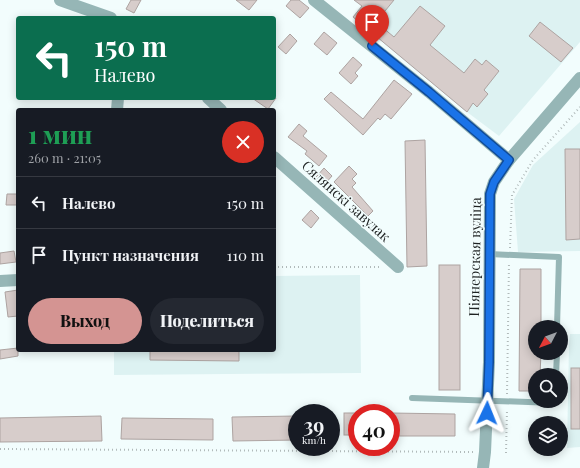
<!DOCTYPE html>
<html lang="ru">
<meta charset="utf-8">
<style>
body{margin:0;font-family:"Playfair Display",serif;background:#242831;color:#f1f3f6;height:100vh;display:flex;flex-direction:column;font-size:15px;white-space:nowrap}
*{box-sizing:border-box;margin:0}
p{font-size:13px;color:#9ea1a6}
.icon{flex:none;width:22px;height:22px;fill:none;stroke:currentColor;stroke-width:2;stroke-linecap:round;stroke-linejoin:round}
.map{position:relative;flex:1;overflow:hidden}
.sheet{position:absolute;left:16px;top:108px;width:260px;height:244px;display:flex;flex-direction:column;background:#171b24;border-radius:4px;box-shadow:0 2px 10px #0003}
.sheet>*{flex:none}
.top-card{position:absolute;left:16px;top:16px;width:260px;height:84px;border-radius:4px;box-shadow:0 2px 10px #0003;background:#0b6e4f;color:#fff;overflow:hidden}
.needle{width:26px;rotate:229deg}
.fabs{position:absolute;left:528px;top:320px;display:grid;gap:8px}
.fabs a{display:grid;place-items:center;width:40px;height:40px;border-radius:50%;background:#171b24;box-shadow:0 2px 10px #0003;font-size:20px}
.speed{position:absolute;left:288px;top:404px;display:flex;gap:8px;font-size:20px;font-weight:700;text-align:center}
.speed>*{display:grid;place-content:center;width:52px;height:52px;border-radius:50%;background:#171b24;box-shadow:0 2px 10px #0003;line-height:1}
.speed small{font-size:10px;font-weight:400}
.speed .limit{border:6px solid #d22;background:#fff;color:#111}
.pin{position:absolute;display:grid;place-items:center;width:34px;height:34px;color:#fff;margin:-41px -17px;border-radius:50% 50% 50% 0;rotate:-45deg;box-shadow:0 0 4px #0007}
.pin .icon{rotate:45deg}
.me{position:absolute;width:44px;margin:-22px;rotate:2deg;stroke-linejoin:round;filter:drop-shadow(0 0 3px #0008)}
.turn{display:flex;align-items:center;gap:14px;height:84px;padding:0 12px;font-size:18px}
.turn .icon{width:52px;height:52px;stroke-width:2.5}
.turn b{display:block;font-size:28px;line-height:34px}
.round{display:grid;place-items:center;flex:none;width:42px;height:42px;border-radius:21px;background:#242831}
.headline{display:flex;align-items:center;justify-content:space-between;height:68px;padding:0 12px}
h1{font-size:24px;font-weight:800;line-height:30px;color:#1e9e55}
.button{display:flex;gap:8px;margin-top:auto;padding:8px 12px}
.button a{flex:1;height:46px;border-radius:24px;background:#d49492;color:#111;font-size:16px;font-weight:800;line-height:46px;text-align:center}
.button a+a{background:#242831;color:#f1f3f6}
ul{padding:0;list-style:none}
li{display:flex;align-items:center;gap:12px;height:52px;padding:0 12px;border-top:1px solid #363941}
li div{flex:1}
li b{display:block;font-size:15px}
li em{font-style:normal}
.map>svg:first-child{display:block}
</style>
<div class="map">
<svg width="580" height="468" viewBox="0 0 580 468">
<rect width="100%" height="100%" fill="#f2fdfd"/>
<g fill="#ddf2f2">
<polygon points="367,0 580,0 580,42 499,136 467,112 353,17"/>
<polygon points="580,122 580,251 518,252 514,199 533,165"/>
<polygon points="360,275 361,373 114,375 114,350 274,350 274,276"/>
<polygon points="570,334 580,334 580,447 567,448 569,344"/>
</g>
<g fill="#d7cdcb" stroke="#ada3a1">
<polygon points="131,0 141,0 134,13 126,9"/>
<polygon points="236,0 257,0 249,10"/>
<polygon points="291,0 299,0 309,8 300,18 286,6"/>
<polygon points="354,0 394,0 376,22 394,37 420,6 445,26 430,45 464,73 475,59 482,65 486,60 499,71 484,90 488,94 477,107 473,103 467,112 353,17 362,6"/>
<polygon points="540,22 573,48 561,62 529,36"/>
<polygon points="324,32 337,43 327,55 314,44"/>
<polygon points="290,34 297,41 286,54 278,47"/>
<polygon points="353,57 362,65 355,73 358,76 351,84 339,73"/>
<polygon points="394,80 412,94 391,119 385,114 380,120 378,118 363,135 324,99 331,92 363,119"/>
<polygon points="252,98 276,98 268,109"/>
<polygon points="299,124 307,131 303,136 327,156 319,166 305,154 307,151 288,137"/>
<polygon points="425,140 427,266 407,267 405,141"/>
<polygon points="565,149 580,149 580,239 566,240"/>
<polygon points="349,166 357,174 352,179 356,183 352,187 373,211 368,216 334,182"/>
<polygon points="324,168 332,176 324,185 316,177"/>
<polygon points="7,194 18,194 18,205 6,205"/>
<polygon points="311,210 319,218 311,228 302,220"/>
<polygon points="14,251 16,262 0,264 0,253"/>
<rect x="439" y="265" width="21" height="125"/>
<polygon points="520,269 541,269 541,327 535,327 535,353 541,353 540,375 535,375 535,391 519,391"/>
<polygon points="18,290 18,316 8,317 5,292"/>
<polygon points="18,348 18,356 0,359 0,350"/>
<polygon points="150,350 239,350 239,361 150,360"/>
<rect x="571" y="368" width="9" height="61"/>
<rect x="344" y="413" width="13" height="22"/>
<polygon points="391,413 455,414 455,436 391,436"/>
<polygon points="101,416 102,441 0,442 0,418"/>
<polygon points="297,416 297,440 233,441 232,417"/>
<polygon points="122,418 213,419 213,440 121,439"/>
</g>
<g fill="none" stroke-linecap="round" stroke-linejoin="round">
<g stroke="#b1baba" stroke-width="2" stroke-dasharray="1 3" stroke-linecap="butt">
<polyline points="510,248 512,195 533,160 580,107"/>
<polyline points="274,267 381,267"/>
<polyline points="507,394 509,262"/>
<polyline points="0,449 475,452"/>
<polyline points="506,453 507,410"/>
</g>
<g stroke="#96b6b6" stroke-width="6">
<polyline points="489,254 559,257 557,327"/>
<polyline points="556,375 557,353"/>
<polyline points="412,398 555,403 556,401"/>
</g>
<g stroke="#96b6b6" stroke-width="12">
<polyline points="60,0 111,18"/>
<polyline points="314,0 429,92 509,160"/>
<polyline points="208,98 221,110"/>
<polyline points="117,110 118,98"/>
<polyline points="274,157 398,267"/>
<polyline points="0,281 18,280"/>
</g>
<polyline stroke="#96b6b6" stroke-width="12" points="483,468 485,452 489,362 490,194 494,182 509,160 580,78"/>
</g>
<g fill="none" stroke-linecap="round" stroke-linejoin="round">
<g stroke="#114b97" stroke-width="10">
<polyline id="route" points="372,46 429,92 509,160 494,182 490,194 489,362 487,413"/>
</g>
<use href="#route" stroke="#1a73e8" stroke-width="7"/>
</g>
<g text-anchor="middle" stroke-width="3" stroke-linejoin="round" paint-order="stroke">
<g font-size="14" fill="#1e2222" stroke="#f2fdfd">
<text transform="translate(346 201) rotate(42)" y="5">Сялянскі завулак</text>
<text transform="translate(475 257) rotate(-89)" y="5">Піянерская вуліца</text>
</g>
</g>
</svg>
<div class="fabs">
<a><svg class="needle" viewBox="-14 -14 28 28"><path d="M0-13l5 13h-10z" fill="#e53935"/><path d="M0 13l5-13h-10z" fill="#9ea1a6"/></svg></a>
<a><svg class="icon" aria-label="search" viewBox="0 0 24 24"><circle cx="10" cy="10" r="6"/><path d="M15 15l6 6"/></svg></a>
<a><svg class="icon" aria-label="layers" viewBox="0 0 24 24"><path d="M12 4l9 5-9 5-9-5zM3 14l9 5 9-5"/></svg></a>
</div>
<div class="speed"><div>39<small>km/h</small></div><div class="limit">40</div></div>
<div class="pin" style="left:372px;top:46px;background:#d93025"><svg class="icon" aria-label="arrive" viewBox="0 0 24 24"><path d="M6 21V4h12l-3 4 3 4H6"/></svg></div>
<svg class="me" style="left:487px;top:413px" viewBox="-20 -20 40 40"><path d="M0-17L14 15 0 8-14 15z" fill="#1a73e8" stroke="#fff" stroke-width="4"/></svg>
<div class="top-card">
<div class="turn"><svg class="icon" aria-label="left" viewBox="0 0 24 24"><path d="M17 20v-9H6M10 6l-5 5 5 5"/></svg><div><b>150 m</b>Налево</div></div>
</div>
<section class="sheet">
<div class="headline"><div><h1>1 мин</h1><p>260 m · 21:05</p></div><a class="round" style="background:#d93025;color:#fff"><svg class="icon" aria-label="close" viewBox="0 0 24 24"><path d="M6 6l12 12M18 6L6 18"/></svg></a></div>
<ul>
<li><svg class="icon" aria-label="left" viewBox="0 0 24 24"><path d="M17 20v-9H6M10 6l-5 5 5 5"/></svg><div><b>Налево</b></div><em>150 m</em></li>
<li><svg class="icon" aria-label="arrive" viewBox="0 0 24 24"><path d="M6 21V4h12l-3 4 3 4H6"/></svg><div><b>Пункт назначения</b></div><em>110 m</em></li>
</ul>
<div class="button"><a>Выход</a><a>Поделиться</a></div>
</section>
</div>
